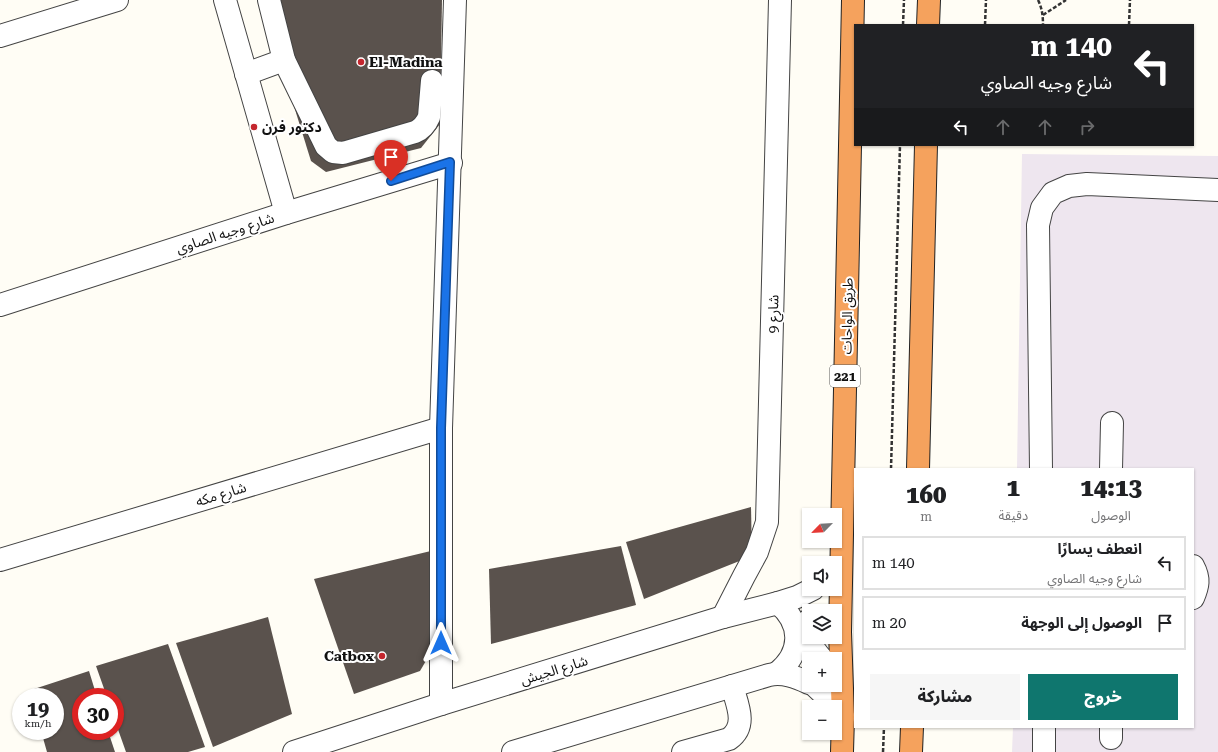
<!DOCTYPE html>
<html lang="ar">
<meta charset="utf-8">
<style>
body{margin:0;font-family:"Roboto Serif","Noto Sans Arabic",serif;background:#f6f6f6;color:#202124;direction:rtl;height:100vh;display:flex;flex-direction:column;font-size:15px;white-space:nowrap}
*{box-sizing:border-box;margin:0}
p{font-size:13px;color:#757577}
.icon{flex:none;width:22px;height:22px;fill:none;stroke:currentColor;stroke-width:2;stroke-linecap:round;stroke-linejoin:round}
.map{position:relative;flex:1;overflow:hidden;direction:ltr}
.drawer{position:absolute;left:854px;top:468px;width:340px;height:260px;display:flex;flex-direction:column;background:#fff;border-radius:0px;box-shadow:0 1px 3px #0004;direction:rtl}
.drawer>*{flex:none}
.top-card{position:absolute;left:854px;top:24px;width:340px;height:122px;border-radius:0px;box-shadow:0 1px 3px #0004;direction:rtl;background:#202124;color:#fff;overflow:hidden}
.needle{width:26px;rotate:246deg}
.fabs{position:absolute;left:802px;top:508px;display:grid;gap:8px}
.fabs a{display:grid;place-items:center;width:40px;height:40px;border-radius:0px;background:#fff;box-shadow:0 1px 3px #0004;font-size:20px}
.speed{position:absolute;left:12px;top:688px;display:flex;gap:8px;font-size:20px;font-weight:700;text-align:center}
.speed>*{display:grid;place-content:center;width:52px;height:52px;border-radius:50%;background:#fff;box-shadow:0 1px 3px #0004;line-height:1}
.speed small{font-size:10px;font-weight:400}
.speed .limit{border:6px solid #d22;background:#fff;color:#111}
.pin{position:absolute;display:grid;place-items:center;width:34px;height:34px;color:#fff;margin:-41px -17px;border-radius:50% 50% 50% 0;rotate:-45deg;box-shadow:0 0 4px #0007}
.pin .icon{rotate:45deg}
.me{position:absolute;width:44px;margin:-22px;rotate:0deg;stroke-linejoin:round;filter:drop-shadow(0 0 3px #0008)}
.turn{display:flex;align-items:center;gap:14px;height:84px;padding:0 16px;font-size:18px}
.turn .icon{width:52px;height:52px;stroke-width:2.5}
.turn b{display:block;font-size:28px;line-height:34px}
.lanes{display:flex;align-items:center;height:38px;padding:0 16px;background:#0003;justify-content:center;gap:20px;direction:ltr}
.lanes .off{opacity:.35}
.eta{display:flex;justify-content:space-evenly;align-items:center;height:68px;text-align:center}
.eta b{font-size:24px;font-weight:800;line-height:28px}
.cta{display:flex;gap:8px;margin-top:auto;padding:8px 16px}
.cta a{flex:1;height:46px;border-radius:0px;background:#0f766e;color:#fff;font-size:16px;font-weight:800;line-height:46px;text-align:center}
.cta a+a{background:#f6f6f6;color:#202124}
ul{padding:0;list-style:none}
li{display:flex;align-items:center;gap:12px;height:54px;margin:0 8px 6px;padding:0 8px;border:2px solid #e0e0e0;border-radius:0px}
li div{flex:1}
li b{display:block;font-size:15px}
li em{font-style:normal}
.map>svg:first-child{display:block}
</style>
<div class="map">
<svg width="1218" height="752" viewBox="0 0 1218 752">
<rect width="100%" height="100%" fill="#fffdf5"/>
<polygon fill="#eee6ef" points="1022,154 1218,156 1218,752 1012,752 1013,727 1193,727 1193,469 1017,469"/>
<g fill="#5a524d">
<polygon points="261,0 442,0 440,124 421,148 326,172 311,161"/>
<polygon points="751,507 752,556 644,599 626,542"/>
<polygon points="621,546 636,605 491,644 489,569"/>
<polygon points="435,550 440,637 420,671 354,694 314,579"/>
<polygon points="268,617 292,714 213,747 176,643"/>
<polygon points="168,644 205,747 188,752 126,752 115,721 115,697 107,697 96,666"/>
<polygon points="89,671 97,697 81,697 81,731 108,731 115,752 47,752 41,731 55,731 55,697 33,697 31,690"/>
</g>
<g fill="none" stroke-linecap="round" stroke-linejoin="round">
<g stroke="#444" stroke-width="24">
<g id="minor">
<polyline points="225,0 286,213"/>
<path d="M269,0l15,60 42,86 7,6 10,1 72,-21c7,-3 11,-8 14,-15l3,-36"/>
<polyline points="0,36 117,0"/>
<polyline points="246,74 284,60"/>
<polyline points="0,305 286,213 451,163"/>
<polyline points="1041,469 1038,225 1042,208 1053,193 1069,186 1087,184 1218,190"/>
<polyline points="1111,469 1112,423"/>
<polyline points="0,560 441,428"/>
<path d="M1193,566c7,13 5,20 0,32"/>
<polyline points="723,617 744,576 757,552 767,522 780,0"/>
<path d="M809,620c-3,16 2,27 13,39"/>
<path d="M777,673c25,-20 26,-49 1,-70"/>
<polyline points="814,685 829,699 843,717"/>
<polyline points="441,704 441,428 455,0"/>
<polyline points="1044,727 1044,752"/>
<polyline points="1111,738 1111,727"/>
<polyline points="294,752 441,704 723,617 778,603 797,597 813,589"/>
<path d="M513,752l256,-77c14,-3 27,2 40,8"/>
<path d="M683,752l46,-13c19,-13 8,-35 3,-53"/>
</g>
</g>
<g stroke="#222" stroke-width="24">
<g id="highway">
<polyline points="928,25 929,0"/>
<polyline points="918,469 926,145"/>
<polyline points="842,752 843,717 840,632 853,0"/>
<polyline points="911,752 912,727"/>
</g>
</g>
<g stroke="#333" stroke-width="2.5" stroke-dasharray="4 2" stroke-linecap="butt">
<path d="M1038,0c4,8 5,16 5,25"/>
<polyline points="1043,15 1066,0"/>
<polyline points="903,25 904,0"/>
<polyline points="985,25 986,0"/>
<polyline points="1129,25 1130,0"/>
<polyline points="891,469 900,145"/>
<polyline points="883,752 884,727"/>
</g>
<use href="#minor" stroke="#fff" stroke-width="22"/>
<use href="#highway" stroke="#f5a25d" stroke-width="22"/>
</g>
<g fill="none" stroke-linecap="round" stroke-linejoin="round">
<g stroke="#114b97" stroke-width="10">
<polyline id="route" points="391,181 450,162 441,428 441,643"/>
</g>
<use href="#route" stroke="#1a73e8" stroke-width="7"/>
</g>
<g fill="#c4262e" stroke="#fff" stroke-width="1.5">
<circle cx="361" cy="62" r="4"/>
<circle cx="254" cy="127" r="4"/>
<circle cx="382" cy="656" r="4"/>
</g>
<g text-anchor="middle" stroke-width="4" stroke-linejoin="round" paint-order="stroke">
<rect fill="#fff" stroke="#585858" stroke-width="1" x="830" y="365" width="30" height="22" rx="3"/>
<g font-size="13" font-weight="bold" fill="#111">
<text x="845" y="381">221</text>
</g>
<g font-size="14" font-weight="bold" fill="#111" stroke="#fff" text-anchor="start">
<text x="369" y="67">El-Madina</text>
<text x="262" y="132">دكتور فرن</text>
<text x="374" y="661" text-anchor="end">Catbox</text>
</g>
<g font-size="14" fill="#111" stroke="#fff">
<text transform="translate(225 233) rotate(-18)" y="5">شارع وجيه الصاوي</text>
<text transform="translate(773 314) rotate(-89)" y="5">شارع 9</text>
<text transform="translate(847 316) rotate(-89)" y="5">طريق الواحات</text>
<text transform="translate(221 494) rotate(-17)" y="5">شارع مكه</text>
<text transform="translate(554 670) rotate(-17)" y="5">شارع الجيش</text>
</g>
</g>
</svg>
<div class="fabs">
<a><svg class="needle" viewBox="-14 -14 28 28"><path d="M0-13l5 13h-10z" fill="#e53935"/><path d="M0 13l5-13h-10z" fill="#757577"/></svg></a>
<a><svg class="icon" aria-label="sound" viewBox="0 0 24 24"><path d="M4 9h4l5-4v14l-5-4H4zM17 9q2 3 0 6"/></svg></a>
<a><svg class="icon" aria-label="layers" viewBox="0 0 24 24"><path d="M12 4l9 5-9 5-9-5zM3 14l9 5 9-5"/></svg></a>
<a>+</a>
<a>−</a>
</div>
<div class="speed"><div>19<small>km/h</small></div><div class="limit">30</div></div>
<div class="pin" style="left:391px;top:181px;background:#d93025"><svg class="icon" aria-label="arrive" viewBox="0 0 24 24"><path d="M6 21V4h12l-3 4 3 4H6"/></svg></div>
<svg class="me" style="left:441px;top:643px" viewBox="-20 -20 40 40"><path d="M0-17L14 15 0 8-14 15z" fill="#1a73e8" stroke="#fff" stroke-width="4"/></svg>
<div class="top-card">
<div class="turn"><svg class="icon" aria-label="left" viewBox="0 0 24 24"><path d="M17 20v-9H6M10 6l-5 5 5 5"/></svg><div><b>140 m</b>شارع وجيه الصاوي</div></div>
<div class="lanes"><svg class="icon" aria-label="left" viewBox="0 0 24 24"><path d="M17 20v-9H6M10 6l-5 5 5 5"/></svg><svg class="icon off" aria-label="ahead" viewBox="0 0 24 24"><path d="M12 20V5M6 11l6-6 6 6"/></svg><svg class="icon off" aria-label="ahead" viewBox="0 0 24 24"><path d="M12 20V5M6 11l6-6 6 6"/></svg><svg class="icon off" aria-label="right" viewBox="0 0 24 24"><path d="M7 20v-9h11M14 6l5 5-5 5"/></svg></div>
</div>
<section class="drawer">
<div class="eta">
<div><b>14:13</b><p>الوصول</p></div>
<div><b>1</b><p>دقيقة</p></div>
<div><b>160</b><p>m</p></div>
</div>
<ul>
<li><svg class="icon" aria-label="left" viewBox="0 0 24 24"><path d="M17 20v-9H6M10 6l-5 5 5 5"/></svg><div><b>انعطف يسارًا</b><p>شارع وجيه الصاوي</p></div><em>140 m</em></li>
<li><svg class="icon" aria-label="arrive" viewBox="0 0 24 24"><path d="M6 21V4h12l-3 4 3 4H6"/></svg><div><b>الوصول إلى الوجهة</b></div><em>20 m</em></li>
</ul>
<div class="cta"><a>خروج</a><a>مشاركة</a></div>
</section>
</div>
